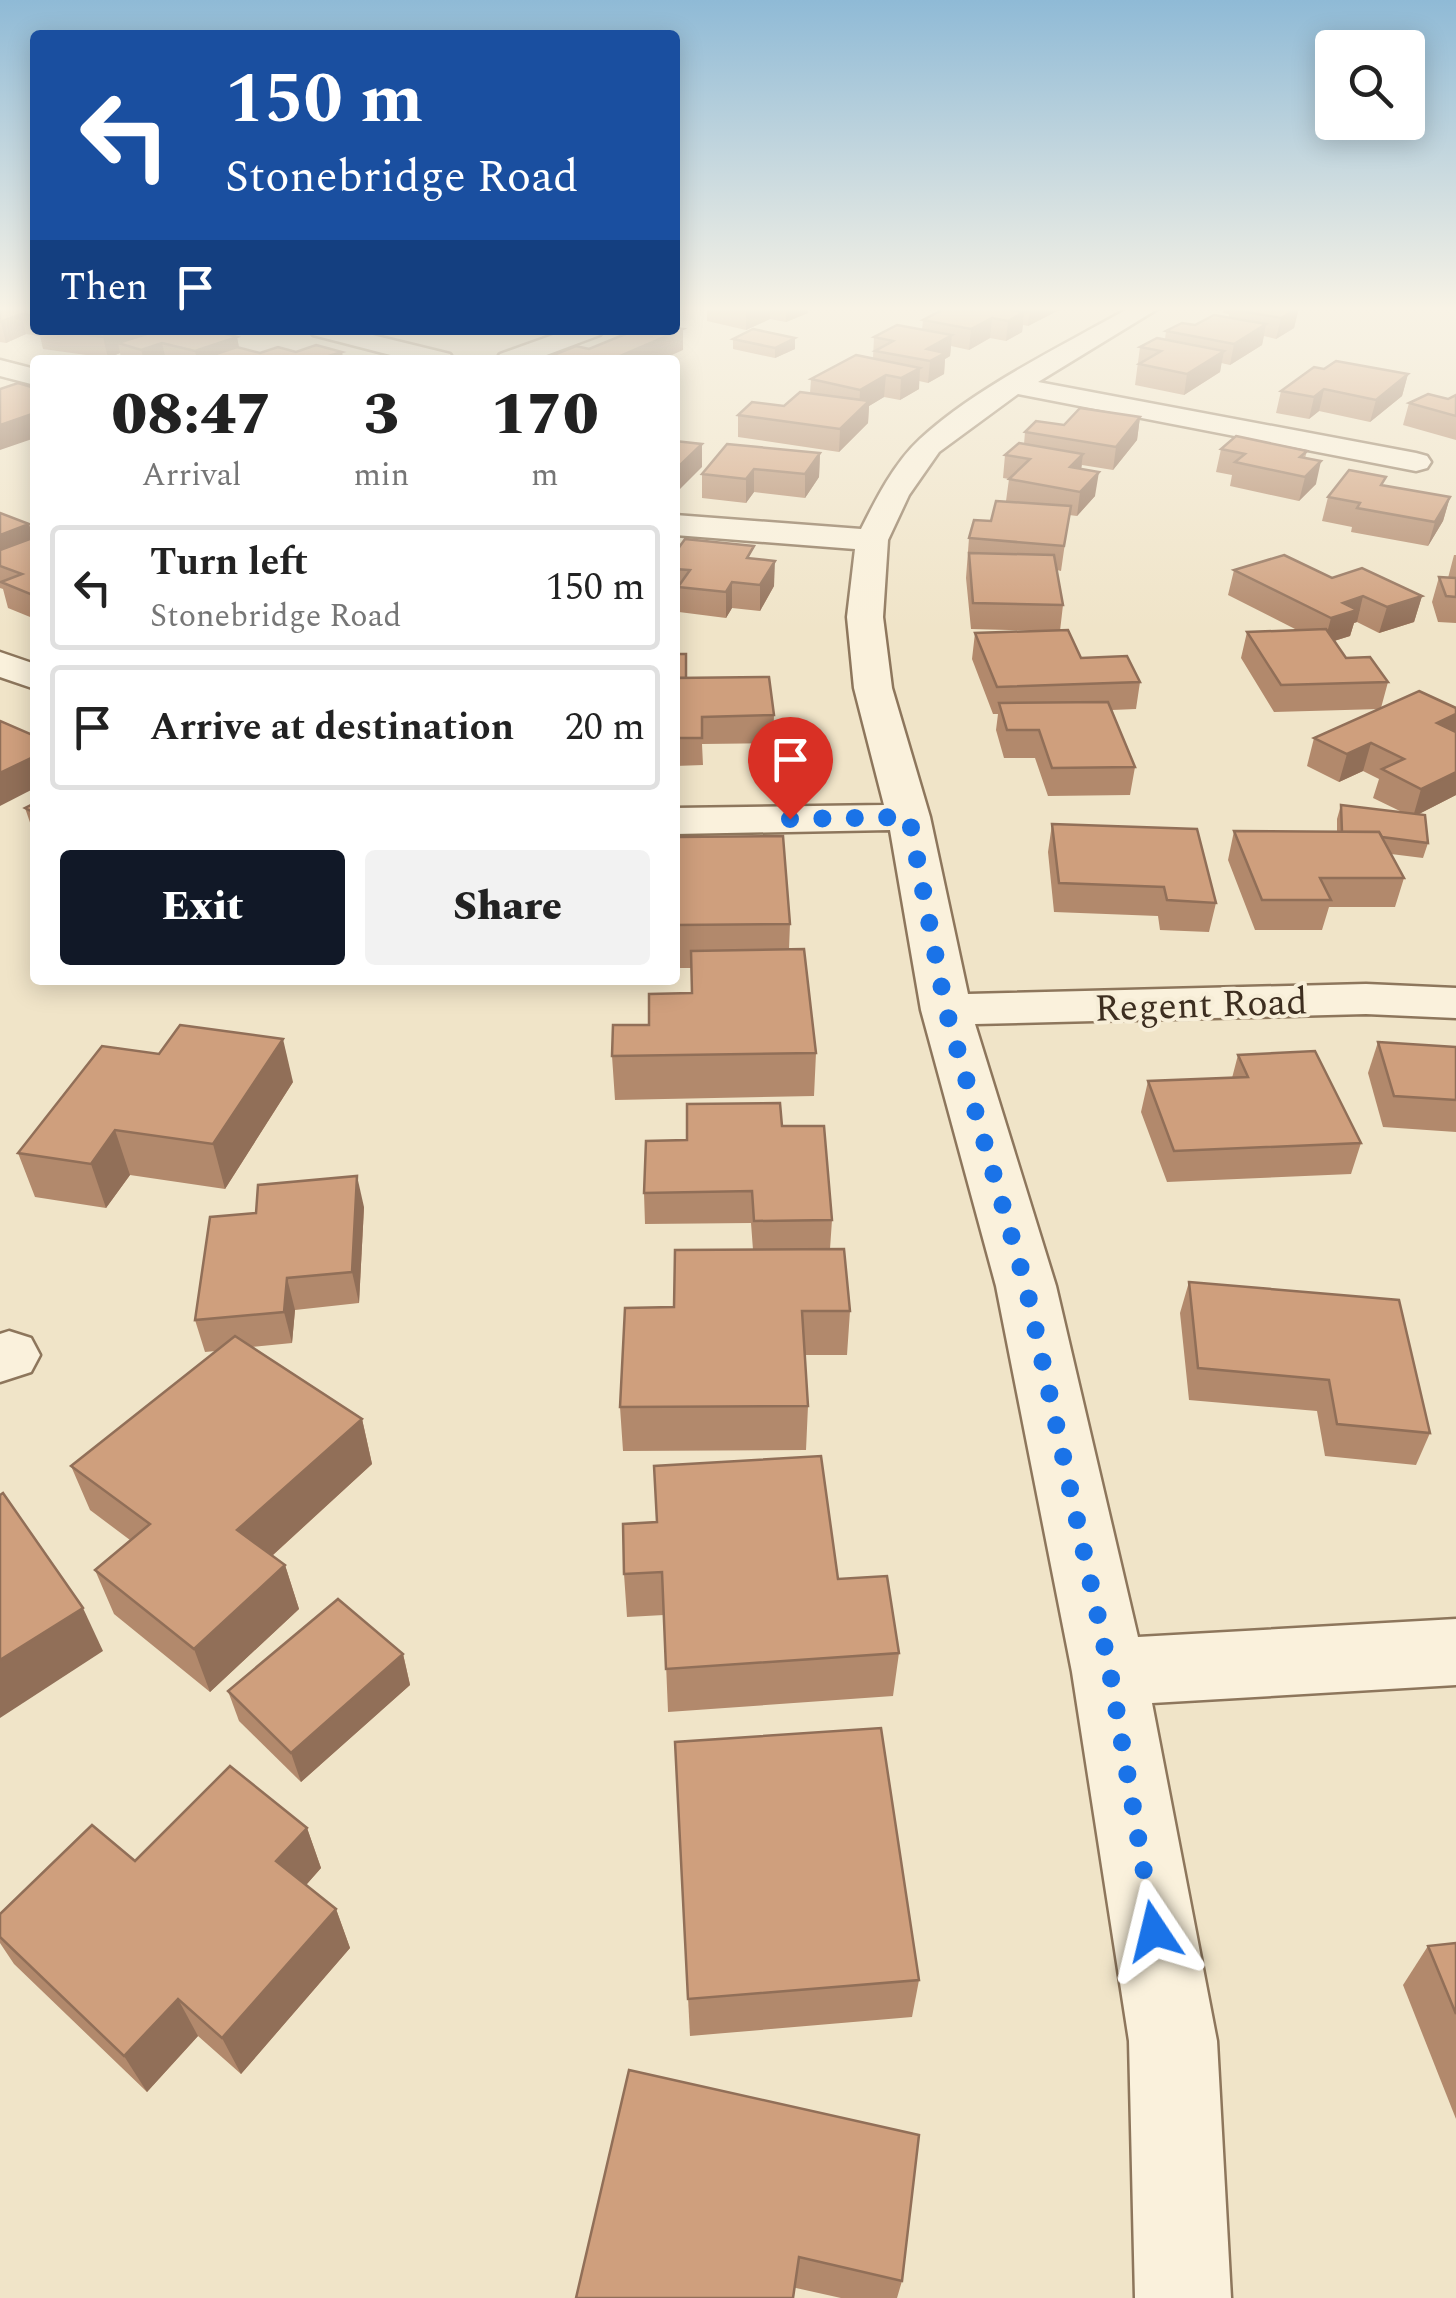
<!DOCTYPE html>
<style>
body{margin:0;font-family:Spectral,serif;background:#f2f2f2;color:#222;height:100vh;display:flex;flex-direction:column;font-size:38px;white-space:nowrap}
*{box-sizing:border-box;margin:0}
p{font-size:32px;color:#767676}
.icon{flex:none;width:55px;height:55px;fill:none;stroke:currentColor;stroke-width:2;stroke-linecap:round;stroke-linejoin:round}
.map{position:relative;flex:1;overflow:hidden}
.sheet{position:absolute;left:30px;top:355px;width:650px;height:630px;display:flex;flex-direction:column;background:#fff;border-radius:10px;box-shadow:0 5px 25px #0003}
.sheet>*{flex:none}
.guide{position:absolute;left:30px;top:30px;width:650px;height:305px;border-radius:10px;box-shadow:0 5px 25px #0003;background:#1a4fa0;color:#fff;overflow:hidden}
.controls{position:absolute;left:1315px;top:30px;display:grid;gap:20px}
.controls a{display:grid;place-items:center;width:110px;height:110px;border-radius:10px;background:#fff;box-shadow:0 5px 25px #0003;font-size:50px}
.pin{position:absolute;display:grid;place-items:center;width:85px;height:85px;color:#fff;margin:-102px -42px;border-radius:50% 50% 50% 0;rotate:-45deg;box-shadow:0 0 10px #0007}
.pin .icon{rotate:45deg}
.me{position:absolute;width:110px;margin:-55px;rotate:350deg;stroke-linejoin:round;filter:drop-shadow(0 0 8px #0008)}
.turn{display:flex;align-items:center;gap:35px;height:210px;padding:0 30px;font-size:45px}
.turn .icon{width:130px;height:130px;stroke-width:2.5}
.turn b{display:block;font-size:70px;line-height:85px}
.then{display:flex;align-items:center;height:95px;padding:0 30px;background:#0003;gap:20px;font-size:38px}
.eta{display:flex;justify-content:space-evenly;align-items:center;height:170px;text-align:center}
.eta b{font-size:60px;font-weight:800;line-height:70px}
.action{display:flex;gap:20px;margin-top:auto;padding:20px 30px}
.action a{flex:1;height:115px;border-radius:10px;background:#111827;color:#fff;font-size:40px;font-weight:800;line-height:115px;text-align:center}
.action a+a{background:#f2f2f2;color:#222}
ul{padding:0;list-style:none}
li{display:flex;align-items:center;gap:30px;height:125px;margin:0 20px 15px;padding:0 10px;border:5px solid #e0e0e0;border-radius:10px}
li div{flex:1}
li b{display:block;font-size:38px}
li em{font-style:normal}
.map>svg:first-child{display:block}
</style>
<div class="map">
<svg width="1456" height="2298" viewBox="0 0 1456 2298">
<rect width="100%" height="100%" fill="#f0e4c8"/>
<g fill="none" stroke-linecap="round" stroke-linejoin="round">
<g stroke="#8d765c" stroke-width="5">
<g id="minor">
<path d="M1129,308h30l-121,74 378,71 11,3 4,6 -4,6 -11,3 -398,-77 -79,58 -30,43 -21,45 -5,77 9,71 38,129 38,177 398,-10 90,4v30l-90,-4 -391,10 81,262 82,351 318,-18v66l-304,18 65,338 14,257h-96l-6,-257 -57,-369 -76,-386 -75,-276 -31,-180 -215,4v-26l209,-3 -30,-117 -7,-71 8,-68 -180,-14v-20l186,14c15,-30 33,-66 59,-90 56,-52 142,-93 209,-131z"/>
<polygon points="309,330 352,330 450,354 454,360 410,360 313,335"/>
<polygon points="567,330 604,330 600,335 533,360 496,360 500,354"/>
<polygon points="0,360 35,369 35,385 0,376"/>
<polygon points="0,652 35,664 35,689 0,677"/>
<polygon points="9,1331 31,1338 40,1355 31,1372 0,1382 0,1334"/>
</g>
</g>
<use href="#minor" fill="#faf1dc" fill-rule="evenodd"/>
</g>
<g fill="#b2896c">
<polygon points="0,308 35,308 35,330 147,330 148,334 237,337 239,348 260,353 342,352 343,360 122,360 120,353 108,358 43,349 40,336 26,334 6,343 0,342"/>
<polygon points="707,308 808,308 808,313 786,322 770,319 746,330 707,321"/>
<polygon points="946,308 1063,308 1028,326 1023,325 1022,332 1006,341 990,338 969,350 951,346 950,356 945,359 944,374 928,383 919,381 919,389 900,400 884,397 869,406 868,423 839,452 738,437 738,415 784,406 810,393 811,379 873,358 874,337 922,330 923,320"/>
<polygon points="1224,308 1307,308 1302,310 1298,309 1294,328 1276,339 1264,336 1262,345 1230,365 1221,363 1220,372 1184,395 1135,385 1140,347 1165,339 1166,331 1229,317 1229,314 1223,313"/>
<polygon points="733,339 795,349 775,358 733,349"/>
<polygon points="1324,369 1408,374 1402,396 1370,422 1319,411 1309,419 1276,413 1281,391"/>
<polygon points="1456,395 1456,440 1403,425 1409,403 1448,399"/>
<polygon points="1140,417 1137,440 1113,470 1082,465 1081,469 1095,496 1077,516 1069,515 1061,571 1057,570 1063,605 1060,631 1081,658 1140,682 1136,709 1112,710 1135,767 1130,795 1048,796 1035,758 1004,758 996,730 998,714 993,714 972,659 975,633 1048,631 971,629 966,578 969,538 991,521 1006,501 1009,479 1003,478 1005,455 1024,444 1025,432 1064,425"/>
<polygon points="1221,449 1307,451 1305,458 1316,484 1299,501 1230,486 1232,475 1216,472"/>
<polygon points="820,453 819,477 805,498 754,492 746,503 702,498 702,474"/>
<polygon points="1384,485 1450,497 1443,521 1428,546 1351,532 1352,527 1322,521 1328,497"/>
<polygon points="0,513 29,524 33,537 35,537 35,619 8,608 3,589 0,588"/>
<polygon points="675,553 754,559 774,586 760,611 732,608 726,618 679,612 679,594 675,594"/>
<polygon points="1454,555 1456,555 1456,623 1438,622 1432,602 1439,577 1448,578"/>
<polygon points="1234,570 1332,578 1422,596 1414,622 1379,633 1357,622 1354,623 1350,636 1334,641 1346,658 1388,682 1381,708 1456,708 1456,795 1419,814 1428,843 1423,858 1391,854 1404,878 1395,907 1329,907 1322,930 1255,930 1228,860 1234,831 1337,832 1337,819 1341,805 1402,812 1373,798 1379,779 1363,771 1339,782 1307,766 1314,738 1380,709 1274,712 1241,658 1247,632 1297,630 1228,595"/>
<polygon points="675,654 687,678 774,715 773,743 702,744 703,765 675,766"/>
<polygon points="35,803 35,837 25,808"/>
<polygon points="1052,824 1216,903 1209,932 1160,930 1158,916 1054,912 1048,852"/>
<polygon points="675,837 790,924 789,949 816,1053 814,1096 615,1100 612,1056 649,1025 692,993 692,968 675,968"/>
<polygon points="1378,1042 1456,1047 1456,1132 1383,1127 1368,1073"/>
<polygon points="1238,1055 1361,1143 1351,1174 1167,1182 1141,1112 1148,1081 1232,1078"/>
<polygon points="293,1082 225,1189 130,1175 106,1208 35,1197 18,1153"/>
<polygon points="782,1126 832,1220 830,1249 850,1311 847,1355 805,1355 808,1406 806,1450 623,1451 620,1407 674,1307 753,1250 751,1223 645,1224 644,1193 687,1140"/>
<polygon points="364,1207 359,1303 295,1310 292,1343 252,1347 362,1419 372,1464 272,1556 285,1565 299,1609 210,1692 114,1614 95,1570 130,1540 90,1510 71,1466 216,1351 205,1352 195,1320"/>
<polygon points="1189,1282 1430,1433 1416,1465 1325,1456 1317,1411 1189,1400 1180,1313"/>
<polygon points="657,1522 838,1579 899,1653 893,1696 668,1712 664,1615 627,1617 624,1574"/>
<polygon points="403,1654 410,1685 301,1782 239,1721 228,1691"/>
<polygon points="675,1742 919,1980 912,2017 690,2036"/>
<polygon points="307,1828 321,1868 306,1885 336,1909 350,1948 241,2074 198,2036 147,2092 14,1964 0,1943 0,1914 135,1861"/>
<polygon points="1456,1943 1456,2119 1403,1985 1428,1946"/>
<polygon points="919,2135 902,2281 897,2298 841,2298 796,2288 576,2298"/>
</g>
<g fill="#916f58">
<polygon points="749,308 770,308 770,319 746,330 746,309"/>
<polygon points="786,308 808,308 808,313 786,322"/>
<polygon points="1030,308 1063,308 1028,326"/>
<polygon points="1299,308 1294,328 1276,339 1281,318"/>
<polygon points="1024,312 1022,332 1006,341 1008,321"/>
<polygon points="21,314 26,334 6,343 1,322"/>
<polygon points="992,318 990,338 969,350 971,329"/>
<polygon points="1266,324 1262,345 1230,365 1234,344"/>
<polygon points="683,329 683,350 661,360 611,360"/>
<polygon points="115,330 147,330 149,340 118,343 120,353 108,358 103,337"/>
<polygon points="952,335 950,356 945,359 944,374 928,383 930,361 927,349"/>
<polygon points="237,337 241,358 197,360 195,351"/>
<polygon points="795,338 795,349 775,358 775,348"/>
<polygon points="162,343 166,360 144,360 141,350"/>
<polygon points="1224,351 1220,372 1184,395 1187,374"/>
<polygon points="342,352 343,360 315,360"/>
<polygon points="920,368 919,389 900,400 901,378"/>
<polygon points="1408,374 1402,396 1370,422 1376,400"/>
<polygon points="886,375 884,397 869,406 868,423 839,452 840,429 859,411 860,390"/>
<polygon points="1324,389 1319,411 1309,419 1314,397"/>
<polygon points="35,413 35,425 32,425 35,438 0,450 0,425"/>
<polygon points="1140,417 1137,440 1113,470 1116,447"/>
<polygon points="702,444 702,467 675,494 675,470"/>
<polygon points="820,453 819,477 805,498 805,474"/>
<polygon points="1083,454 1080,477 1066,491 1070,467"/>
<polygon points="1321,461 1316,484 1299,501 1305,477"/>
<polygon points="754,469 754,492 746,503 746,479"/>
<polygon points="1099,472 1095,496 1077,516 1080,492"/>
<polygon points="1450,497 1443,521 1428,546 1435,522"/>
<polygon points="29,524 35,545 0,562 0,535"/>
<polygon points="775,561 774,586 760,611 760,585"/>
<polygon points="732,582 732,608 726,618 726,592"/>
<polygon points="1363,596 1357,622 1354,623 1350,636 1324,644 1331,618 1343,603"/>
<polygon points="1422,596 1414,622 1379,633 1387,607"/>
<polygon points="1456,714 1456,731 1437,723"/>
<polygon points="1371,743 1363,771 1339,782 1347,754"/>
<polygon points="35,756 35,788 0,806 0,773"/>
<polygon points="1456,772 1456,795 1413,817 1421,789"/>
<polygon points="283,1039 293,1082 225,1189 213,1144"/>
<polygon points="115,1130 130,1175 106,1208 91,1164"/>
<polygon points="357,1176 364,1207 359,1303 352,1272"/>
<polygon points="287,1278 295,1310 292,1343 284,1312"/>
<polygon points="362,1419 372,1464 252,1574 237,1530"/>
<polygon points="285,1565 299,1609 210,1692 194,1649"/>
<polygon points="83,1608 103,1651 0,1718 0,1660"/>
<polygon points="403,1654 410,1685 301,1782 291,1753"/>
<polygon points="307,1828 321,1868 292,1901 276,1861"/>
<polygon points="336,1909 350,1948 241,2074 222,2038"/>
<polygon points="178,1999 198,2036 147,2092 124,2056"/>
</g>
<g fill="#cf9f7d" stroke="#916f58" stroke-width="2.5">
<polygon points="0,308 35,308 35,316 21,314 0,322"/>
<polygon points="946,308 1001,308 1024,312 1008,321 992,318 971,329 923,320"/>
<polygon points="1232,308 1298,308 1281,318 1230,309"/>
<polygon points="1214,315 1266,324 1234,344 1166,331 1182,323 1195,325"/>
<polygon points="897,325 952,335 927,349 945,353 930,361 875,351 893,341 874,337"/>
<polygon points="675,328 683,329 611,360 541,360 576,346 589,349 628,333 624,332 627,330 675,330"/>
<polygon points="753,329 795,338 775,348 733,339"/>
<polygon points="52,330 120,330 103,337"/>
<polygon points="159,330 211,330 237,337 195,351 162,343 141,350 118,343"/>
<polygon points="1157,338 1224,351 1187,374 1139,364 1161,351 1140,347"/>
<polygon points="316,345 342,352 315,360 198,360 237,347 260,353 278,347 296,352"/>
<polygon points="856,355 920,368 901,378 886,375 860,390 811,379"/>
<polygon points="1336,361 1408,374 1376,400 1324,389 1314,397 1281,391 1314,367 1324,369"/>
<polygon points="18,383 35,388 35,413 0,425 0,389"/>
<polygon points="800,392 869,401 840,429 738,415 752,402 784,406"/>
<polygon points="1428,394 1448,399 1456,395 1456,416 1409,403"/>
<polygon points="1080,408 1140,417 1116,447 1025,432 1036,421 1064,425"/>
<polygon points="1236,436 1307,451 1300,457 1321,461 1305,477 1235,462 1245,454 1221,449"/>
<polygon points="675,441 702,444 675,470"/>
<polygon points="1019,443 1083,454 1070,467 1099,472 1080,492 1009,479 1030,459 1005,455"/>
<polygon points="727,444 820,453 805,474 754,469 746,479 702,474"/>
<polygon points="1349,470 1386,477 1381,485 1450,497 1435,522 1357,508 1360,503 1328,497"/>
<polygon points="996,501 1071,506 1064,546 969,538 974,520 991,521"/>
<polygon points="0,513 29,524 0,535"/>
<polygon points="35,537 35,596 1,582 22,574 0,566 0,550"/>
<polygon points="685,539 754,546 747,558 775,561 760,585 732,582 726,592 678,587 690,570 675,569 675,553"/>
<polygon points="969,553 1054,555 1063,605 973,603"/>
<polygon points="1284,555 1332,578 1362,568 1422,596 1387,607 1363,596 1343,603 1357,610 1331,618 1234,570"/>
<polygon points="1439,577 1456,578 1456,597 1446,596"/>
<polygon points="1326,629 1346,658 1370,657 1388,682 1281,685 1247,632"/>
<polygon points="1068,630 1081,658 1127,656 1140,682 997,687 975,633"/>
<rect x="675" y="654" width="11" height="24"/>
<polygon points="769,677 774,715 702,717 702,738 675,738 675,678"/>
<polygon points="1419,691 1456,708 1456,714 1437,723 1456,732 1456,772 1421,789 1382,769 1404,759 1371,743 1347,754 1314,738"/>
<polygon points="1108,702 1135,767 1052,768 1039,730 1007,730 999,703"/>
<polygon points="0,721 35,736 35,756 0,773"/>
<polygon points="35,803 35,813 25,808"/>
<polygon points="1341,805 1425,815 1428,843 1382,837 1379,832 1342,832"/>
<polygon points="1052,824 1197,829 1216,903 1167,900 1164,887 1059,883"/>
<polygon points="1234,831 1379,832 1404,878 1320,878 1331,900 1262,900"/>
<polygon points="783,836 790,924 675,925 675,837"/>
<polygon points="804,949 816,1053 612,1056 613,1025 649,1025 649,994 692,993 691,951"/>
<polygon points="180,1025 283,1039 213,1144 115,1130 91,1164 18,1153 102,1046 159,1054"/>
<polygon points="1378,1042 1456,1047 1456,1100 1394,1096"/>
<polygon points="1315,1051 1361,1143 1174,1151 1148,1081 1248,1077 1238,1055"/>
<polygon points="780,1103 782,1126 824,1126 832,1220 754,1221 752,1191 644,1193 646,1141 687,1140 687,1104"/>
<polygon points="357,1176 352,1272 287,1278 284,1312 195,1320 210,1217 256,1213 258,1185"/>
<polygon points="844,1249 850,1311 802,1311 808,1406 620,1407 625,1308 674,1307 675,1250"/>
<polygon points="1189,1282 1399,1300 1430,1433 1337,1424 1329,1380 1198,1368"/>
<polygon points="235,1336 362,1419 237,1530 285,1565 194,1649 95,1570 150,1524 71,1466"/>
<polygon points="821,1456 838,1579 887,1576 899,1653 666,1669 662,1572 624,1574 623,1524 657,1522 654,1466"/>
<polygon points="3,1493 83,1608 0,1660 0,1495"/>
<polygon points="338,1599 403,1654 291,1753 228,1691"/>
<polygon points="881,1728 919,1980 688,1999 675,1742"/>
<polygon points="230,1766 307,1828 276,1861 336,1909 222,2038 178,1999 124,2056 0,1937 0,1914 92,1825 135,1861"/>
<polygon points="1456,1943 1456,2014 1428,1946"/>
<polygon points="629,2070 919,2135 902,2281 799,2257 793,2298 576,2298"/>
</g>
<linearGradient id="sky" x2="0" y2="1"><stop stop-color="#8fbad6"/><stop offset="0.49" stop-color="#f8f3e6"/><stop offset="1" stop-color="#f8f3e6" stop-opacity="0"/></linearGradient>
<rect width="1456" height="630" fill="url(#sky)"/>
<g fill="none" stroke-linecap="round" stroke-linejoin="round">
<polyline stroke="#1a73e8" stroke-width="18" stroke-dasharray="0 32.4" points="790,819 909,817 946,1010 1026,1286 1110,1672 1154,1931"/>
</g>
<g text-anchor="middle" stroke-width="8" stroke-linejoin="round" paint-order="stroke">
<g font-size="38" fill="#3d2e20" stroke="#f7eed8">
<text transform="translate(1201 1004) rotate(-2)" y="13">Regent Road</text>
</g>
</g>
</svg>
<div class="controls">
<a><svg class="icon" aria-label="search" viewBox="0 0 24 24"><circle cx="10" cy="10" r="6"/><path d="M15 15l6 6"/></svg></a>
</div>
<div class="pin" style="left:790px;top:819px;background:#d93025"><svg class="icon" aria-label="arrive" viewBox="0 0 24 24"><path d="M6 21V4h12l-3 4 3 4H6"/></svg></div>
<svg class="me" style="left:1154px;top:1931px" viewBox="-20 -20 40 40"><path d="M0-17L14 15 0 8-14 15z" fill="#1a73e8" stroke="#fff" stroke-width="4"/></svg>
<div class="guide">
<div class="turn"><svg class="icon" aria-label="left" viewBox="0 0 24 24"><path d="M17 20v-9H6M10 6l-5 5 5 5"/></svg><div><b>150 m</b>Stonebridge Road</div></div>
<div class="then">Then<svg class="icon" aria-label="arrive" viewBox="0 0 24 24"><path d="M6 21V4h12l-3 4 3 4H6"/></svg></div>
</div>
<section class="sheet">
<div class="eta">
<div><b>08:47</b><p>Arrival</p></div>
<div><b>3</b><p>min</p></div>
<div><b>170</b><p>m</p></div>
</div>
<ul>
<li><svg class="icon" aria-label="left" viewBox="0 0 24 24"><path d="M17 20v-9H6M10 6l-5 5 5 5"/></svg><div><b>Turn left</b><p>Stonebridge Road</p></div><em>150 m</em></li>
<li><svg class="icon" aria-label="arrive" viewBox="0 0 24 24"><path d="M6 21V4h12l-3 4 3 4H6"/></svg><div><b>Arrive at destination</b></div><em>20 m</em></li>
</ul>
<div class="action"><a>Exit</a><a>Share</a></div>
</section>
</div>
